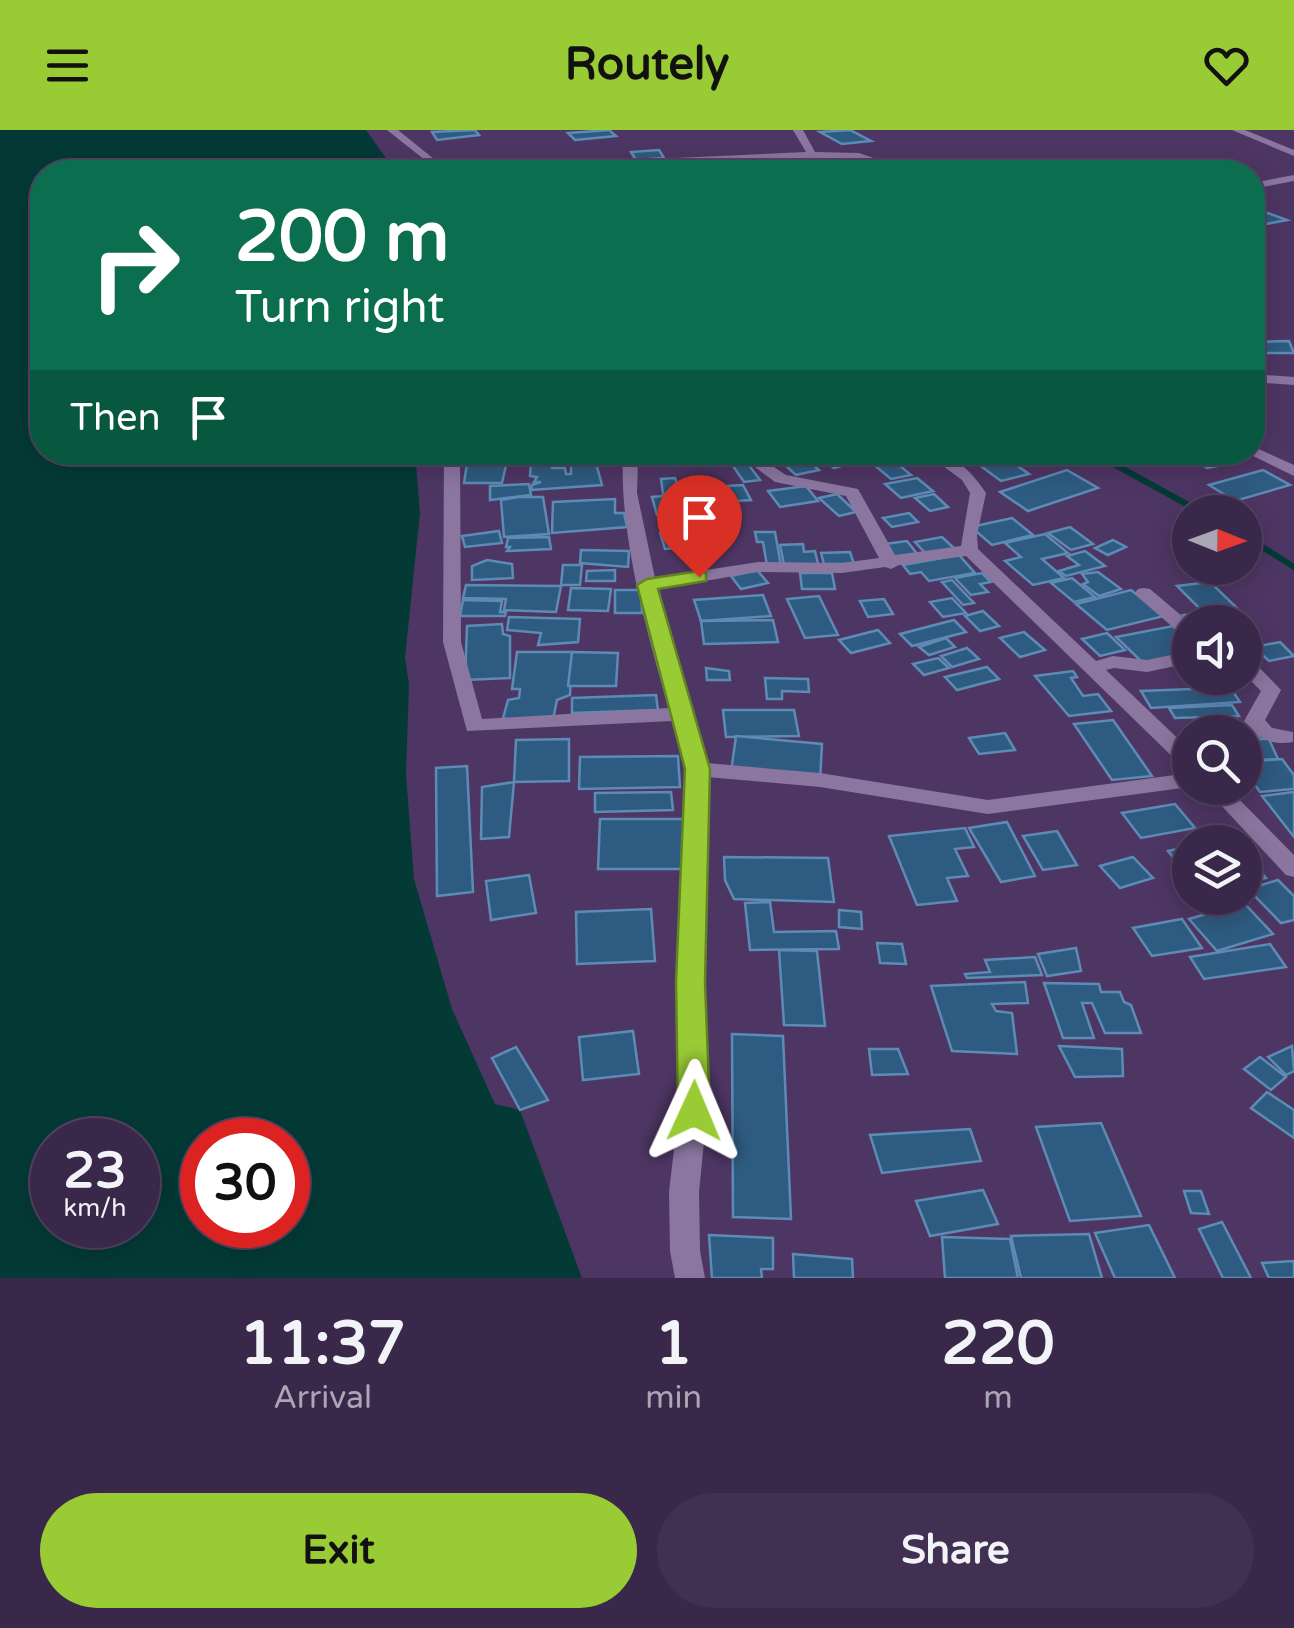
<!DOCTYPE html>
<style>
body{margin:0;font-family:"Varela Round",sans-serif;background:#413052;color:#f1f3f6;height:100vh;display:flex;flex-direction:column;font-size:38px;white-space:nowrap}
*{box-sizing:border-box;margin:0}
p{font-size:32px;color:#aba6b5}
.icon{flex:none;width:55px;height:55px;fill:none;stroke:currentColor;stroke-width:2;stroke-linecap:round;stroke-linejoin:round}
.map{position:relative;height:1148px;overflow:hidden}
.details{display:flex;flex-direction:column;background:#3a284b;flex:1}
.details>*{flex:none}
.banner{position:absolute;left:30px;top:30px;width:1235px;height:305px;border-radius:40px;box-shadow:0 5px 25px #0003,0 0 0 2px #544463;background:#0b6e4f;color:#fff;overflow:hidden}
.needle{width:65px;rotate:91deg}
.buttons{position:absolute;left:1172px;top:365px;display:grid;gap:20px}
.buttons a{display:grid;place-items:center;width:90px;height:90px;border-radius:50%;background:#3a284b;box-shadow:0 5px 25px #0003,0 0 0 2px #544463;font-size:50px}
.speed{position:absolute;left:30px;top:988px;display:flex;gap:20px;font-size:50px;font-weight:700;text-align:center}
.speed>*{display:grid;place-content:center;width:130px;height:130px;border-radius:50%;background:#3a284b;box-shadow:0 5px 25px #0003,0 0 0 2px #544463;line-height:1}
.speed small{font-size:25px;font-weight:400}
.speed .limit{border:15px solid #d22;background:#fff;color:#111}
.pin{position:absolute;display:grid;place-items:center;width:85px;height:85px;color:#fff;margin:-102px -42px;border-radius:50% 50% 50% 0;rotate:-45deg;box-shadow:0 0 10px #0007}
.pin .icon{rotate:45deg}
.me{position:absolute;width:110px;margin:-55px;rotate:1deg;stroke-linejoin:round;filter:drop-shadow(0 0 8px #0008)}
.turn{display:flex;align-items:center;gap:35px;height:210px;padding:0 40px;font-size:45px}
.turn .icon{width:130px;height:130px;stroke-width:2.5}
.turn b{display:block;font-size:70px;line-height:85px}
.then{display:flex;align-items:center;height:95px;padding:0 40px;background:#0003;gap:20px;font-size:38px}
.eta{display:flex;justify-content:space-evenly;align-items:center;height:170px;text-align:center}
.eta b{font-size:60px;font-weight:800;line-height:70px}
.cta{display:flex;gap:20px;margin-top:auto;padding:20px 40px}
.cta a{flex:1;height:115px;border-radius:60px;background:#99cb35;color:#111;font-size:40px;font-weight:800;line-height:115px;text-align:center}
.cta a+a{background:#413052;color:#f1f3f6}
header{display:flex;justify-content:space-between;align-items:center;height:130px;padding:0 40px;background:#99cb35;color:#111;font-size:45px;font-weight:800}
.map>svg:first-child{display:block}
</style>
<header><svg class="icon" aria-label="menu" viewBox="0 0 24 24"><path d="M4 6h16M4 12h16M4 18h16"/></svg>Routely<svg class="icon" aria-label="heart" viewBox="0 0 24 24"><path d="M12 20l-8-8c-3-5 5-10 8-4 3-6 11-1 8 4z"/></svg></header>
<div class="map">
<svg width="1294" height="1148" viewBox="0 0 1294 1148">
<rect width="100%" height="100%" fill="#4e3664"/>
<path fill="#043a36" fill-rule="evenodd" d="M0,0h366l30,42h-354v280l373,1 5,60 -15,145 4,26 -3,90 8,105 38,130 43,95 25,6 62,168h-582zM52,1010h86v85h-86zM202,1010h86v85h-86z"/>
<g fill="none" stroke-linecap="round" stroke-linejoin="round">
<g stroke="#043a36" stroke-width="6">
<polyline points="1092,322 1201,382"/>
<polyline points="1245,406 1294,437"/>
</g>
</g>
<g fill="#2e5b81" stroke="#5e8bb4" stroke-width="2.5">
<polygon points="475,0 479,5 437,10 432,2"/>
<polygon points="609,0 616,6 575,10 568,3"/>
<polygon points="850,0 871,11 842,14 820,2"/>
<polygon points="659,20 664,28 636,30 631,22"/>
<polygon points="1268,83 1287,90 1266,94 1252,89"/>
<polygon points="1289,211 1294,223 1264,223 1252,212"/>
<polygon points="460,322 487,322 487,327 498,328 498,335 506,335 502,353 464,353 468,327 458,327"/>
<polygon points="503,322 530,322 534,331 508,334"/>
<polygon points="814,322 842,322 855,332 834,338"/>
<polygon points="1162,322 1214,322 1180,333"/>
<polygon points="800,323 819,340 796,345 777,328"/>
<polygon points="1227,325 1238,332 1207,338 1197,331"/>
<polygon points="893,330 911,345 891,349 873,334"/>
<polygon points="1009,330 1029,344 1001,351 982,337"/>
<polygon points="531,333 553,333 552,338 565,338 566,344 571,344 571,335 596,333 602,355 531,360 532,355 541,352 534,352 537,347 530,346"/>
<polygon points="748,334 760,350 744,352 733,336"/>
<polygon points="1067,340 1098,358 1028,381 1000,362"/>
<polygon points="1263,340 1290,355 1235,371 1209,355"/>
<polygon points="675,348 680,362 663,364 661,349"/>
<polygon points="917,348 933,361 901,368 885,354"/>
<polygon points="529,354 531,365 490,370 490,356"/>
<polygon points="743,355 751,370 735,371 728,356"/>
<polygon points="806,356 818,371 780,377 768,361"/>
<polygon points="722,362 726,378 720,378 730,414 665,419 660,403 683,398 679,382 673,380 674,384 657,385 652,367"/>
<polygon points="837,364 856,382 839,386 819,368"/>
<polygon points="934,364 948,377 930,381 915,368"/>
<polygon points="519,367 543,367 549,404 504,407 501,370"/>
<polygon points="615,369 615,383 624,383 627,397 552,403 553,372"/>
<polygon points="909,383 918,392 892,397 883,388"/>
<polygon points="1012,388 1033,405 992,415 971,397"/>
<polygon points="1070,397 1093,414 1071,420 1048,403"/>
<polygon points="499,401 502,413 465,417 462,406"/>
<polygon points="755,402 775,402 781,436 767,436 763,412 757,412"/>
<polygon points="1045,404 1068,423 1042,429 1064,448 1033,455 1005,431 1021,427 1005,413"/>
<polygon points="549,407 551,419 507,421 510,417 506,417 508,408"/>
<polygon points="942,407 956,420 928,426 915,412"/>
<polygon points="1113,410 1126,417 1108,425 1095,418"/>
<polygon points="907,411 918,425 896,428 885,414"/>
<polygon points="803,414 804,422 815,421 818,434 784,435 780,415"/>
<polygon points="581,420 629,421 628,437 580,433"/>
<polygon points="1085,421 1105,436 1066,446 1059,441 1079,435 1067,426"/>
<polygon points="850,422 854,434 824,434 821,423"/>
<polygon points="959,425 975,443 929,451 921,442 910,444 903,435"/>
<polygon points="487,430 512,434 513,448 472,450 472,436"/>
<polygon points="563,435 582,435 580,455 561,455"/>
<polygon points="615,440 615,451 586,451 587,441"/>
<polygon points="757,440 768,453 741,459 731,446"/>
<polygon points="1098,442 1121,459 1099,466 1083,454 1088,452 1082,444"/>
<polygon points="800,443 832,443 835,459 802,459"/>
<polygon points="982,443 991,452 980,454 988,462 971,465 955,448"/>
<polygon points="1072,448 1095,467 1074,472 1051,453"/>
<polygon points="952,450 974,473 963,475 942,452"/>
<polygon points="1210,452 1236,477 1202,481 1177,456"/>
<polygon points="466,455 561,456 556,482 504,480 506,469 463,468"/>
<polygon points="571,458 611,459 608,481 568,480"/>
<polygon points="615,460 641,460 642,483 615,483"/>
<polygon points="1131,460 1164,486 1107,500 1076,474"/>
<polygon points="763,465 771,486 701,491 694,470"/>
<polygon points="819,466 838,505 805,508 787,469"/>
<polygon points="952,468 966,483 943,487 930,472"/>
<polygon points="884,469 893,484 868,487 860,471"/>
<polygon points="463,470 502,471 500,482 506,482 505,486 460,486"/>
<polygon points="983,481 999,496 980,501 965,486"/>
<polygon points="1212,481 1224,492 1191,492 1183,485"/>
<polygon points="509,487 580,489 578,512 538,515 541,503 507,500"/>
<polygon points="773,490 778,512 704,514 701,491"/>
<polygon points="954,490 966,502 912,516 900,504"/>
<polygon points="502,494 503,504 510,506 510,548 465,550 467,496"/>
<polygon points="1173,496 1190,511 1190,523 1143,533 1116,507"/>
<polygon points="878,500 890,513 851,523 839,510"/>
<polygon points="1024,502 1045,520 1020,527 1000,508"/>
<polygon points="1107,503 1125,520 1100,526 1082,509"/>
<polygon points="946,508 955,517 929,525 919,517"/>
<polygon points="1280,512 1294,526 1269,531 1254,517"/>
<polygon points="967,518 979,529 952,537 941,526"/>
<polygon points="517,522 572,522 570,565 557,570 552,594 502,592 508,570 519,568 520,559 512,559"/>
<polygon points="572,522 618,523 616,556 568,556"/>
<polygon points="938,528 949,538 924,545 913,534"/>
<polygon points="987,537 999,549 957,560 945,547"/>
<polygon points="706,538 729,541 730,550 707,550"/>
<polygon points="1073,541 1077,547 1071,548 1083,566 1098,564 1111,581 1069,586 1035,546"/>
<polygon points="765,548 808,549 809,562 782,561 782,569 767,569"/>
<polygon points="1198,548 1240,548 1246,555 1205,557"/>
<polygon points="1220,558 1232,560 1240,572 1151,578 1141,561"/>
<polygon points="656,565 658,580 572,583 572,568"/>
<polygon points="1232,575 1239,586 1175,588 1169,578"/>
<polygon points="723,580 794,580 799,606 726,607"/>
<polygon points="1113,590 1152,646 1112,650 1074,594"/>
<polygon points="1248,593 1260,609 1269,609 1278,629 1245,631 1245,602 1220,602 1215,595"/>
<polygon points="1005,603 1015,620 979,624 969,608"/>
<polygon points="736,606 822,614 820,650 731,642"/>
<polygon points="569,609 569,651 514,652 516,610"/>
<polygon points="678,626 680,657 579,659 580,627"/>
<polygon points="1282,629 1294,645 1294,659 1260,662 1245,641 1245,632"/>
<polygon points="467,636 473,762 437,766 436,638"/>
<polygon points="514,652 509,707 481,709 482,657"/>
<polygon points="671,662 673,680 595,682 595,663"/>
<polygon points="1294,662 1294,707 1262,666"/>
<polygon points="1175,674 1195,698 1141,708 1122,683"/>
<polygon points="600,689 686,689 688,739 598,739"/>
<polygon points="1007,692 1035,746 1001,752 969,698"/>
<polygon points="965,698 974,717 955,719 968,746 947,748 957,771 917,775 889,706"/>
<polygon points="1057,701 1077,735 1043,740 1023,706"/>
<polygon points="1190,716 1190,748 1168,721"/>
<polygon points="724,727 828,728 834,772 734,769 725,750"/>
<polygon points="1133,727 1153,748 1120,758 1100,736"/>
<polygon points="1254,734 1266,748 1245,753 1245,736"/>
<polygon points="529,745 536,783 491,790 486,751"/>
<polygon points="1278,750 1294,766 1294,790 1281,793 1248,759"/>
<polygon points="770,772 774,802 836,801 839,819 750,820 745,773"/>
<polygon points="1244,773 1273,804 1217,821 1189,789"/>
<polygon points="651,779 655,831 577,834 576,782"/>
<polygon points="839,780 861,782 862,799 839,797"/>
<polygon points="1182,789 1202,818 1152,826 1133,798"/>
<polygon points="877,813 902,814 906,834 880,833"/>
<polygon points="1270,814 1286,837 1204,849 1190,827"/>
<polygon points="1076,818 1081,841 1047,846 1038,824"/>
<polygon points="779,820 817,821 825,896 784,895"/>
<polygon points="1035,827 1042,845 967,848 965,844 990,842 985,830"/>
<polygon points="1025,852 1028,873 992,874 996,881 1012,883 1017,924 952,921 931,856"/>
<polygon points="1044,853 1099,854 1101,862 1120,862 1124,872 1131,875 1141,903 1105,903 1092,873 1082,873 1094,908 1063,908"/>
<polygon points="633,901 639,944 583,950 579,907"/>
<polygon points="732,904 783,906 791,1089 733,1087"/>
<polygon points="1059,916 1122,919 1123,946 1075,947"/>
<polygon points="1292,916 1294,941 1286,945 1268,927"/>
<polygon points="516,917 548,970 520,980 492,928"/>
<polygon points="869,919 898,919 908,944 872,945"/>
<polygon points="1260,927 1286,947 1271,960 1244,939"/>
<polygon points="1267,962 1294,980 1294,1008 1251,978"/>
<polygon points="1101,993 1141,1086 1070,1091 1036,997"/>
<polygon points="970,999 981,1031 882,1043 870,1005"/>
<polygon points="983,1060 998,1094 930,1106 916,1071"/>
<polygon points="1184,1061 1201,1061 1209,1084 1191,1083"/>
<polygon points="1222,1092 1251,1148 1223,1148 1199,1099"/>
<polygon points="1149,1095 1175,1148 1115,1148 1095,1103"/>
<polygon points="1089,1104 1102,1148 1021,1148 1011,1106"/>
<polygon points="709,1105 773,1108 773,1139 761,1139 762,1148 712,1148"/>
<polygon points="942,1107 1010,1109 1018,1148 945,1148"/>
<polygon points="793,1124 852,1129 853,1148 794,1148"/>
<polygon points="1294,1131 1294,1148 1269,1148 1262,1133"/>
</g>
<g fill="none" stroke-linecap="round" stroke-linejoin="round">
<g fill="#8b76a0" fill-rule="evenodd">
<polygon points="387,0 398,0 450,42 440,42"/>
<polygon points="793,0 803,0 815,22 859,23 914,42 901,42 858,29 812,28 542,42 609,31 806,22"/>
<polygon points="1232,0 1245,0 1294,20 1294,26"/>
<polygon points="1294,45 1294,51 1252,59 1252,53"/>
<polygon points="1252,244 1294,247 1294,255 1252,252"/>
<polygon points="1252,316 1294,335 1294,346 1247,323 1252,322"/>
<path d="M444,322h16l1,190 21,77 187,-11c-23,-77 -50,-175 -46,-256h117l25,9 21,14 72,14 37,66 66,-9 9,-53 -8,-13 -38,-28c28,0 47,18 62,41l-9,42 1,14 118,112 17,-5 34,4 43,-9v12l-43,9 -33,-4 -8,2 84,80v19l-7,-2 -217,-211 -67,9 -8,4 -6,-2 -43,6 -84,-1 -101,17 49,174 114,10 168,27 202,-27v14l-202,27 -168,-27 -113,-10 -4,205 7,99 -11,111 1,59 5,27h-30l-5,-27 -1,-59 13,-111 -5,-99 9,-213 -14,-48 -205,10 -24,-89zM638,330h93l24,7 20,15 71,14 33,62 -37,5 -84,-1 -103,16 -18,-85z"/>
<polygon points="1144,458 1150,459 1190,493 1190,508 1183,506 1138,467 1135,463 1138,459"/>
<path d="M1245,528l7,2 29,30 -16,30 7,8 21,4v10c-22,4 -36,-4 -49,-21l17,-30 -16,-16z"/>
<polygon points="1205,658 1228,658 1294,725 1294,747 1286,745"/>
</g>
</g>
<polygon fill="#99cb35" stroke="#638422" stroke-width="2.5" points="699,441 706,443 706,451 658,459 710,639 705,852 710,981 705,991 694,995 683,991 678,981 676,852 685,639 637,455 647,449"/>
</svg>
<div class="buttons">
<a><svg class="needle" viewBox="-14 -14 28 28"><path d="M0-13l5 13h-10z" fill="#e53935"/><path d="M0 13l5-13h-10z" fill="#aba6b5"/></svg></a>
<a><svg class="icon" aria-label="sound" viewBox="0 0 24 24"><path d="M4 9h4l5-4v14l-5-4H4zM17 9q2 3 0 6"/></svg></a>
<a><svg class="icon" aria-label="search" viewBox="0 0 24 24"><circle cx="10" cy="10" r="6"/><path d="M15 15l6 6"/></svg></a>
<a><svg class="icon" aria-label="layers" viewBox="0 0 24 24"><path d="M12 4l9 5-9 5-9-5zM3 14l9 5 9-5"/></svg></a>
</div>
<div class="speed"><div>23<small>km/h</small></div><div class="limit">30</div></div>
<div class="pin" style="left:699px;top:447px;background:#d93025"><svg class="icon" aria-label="arrive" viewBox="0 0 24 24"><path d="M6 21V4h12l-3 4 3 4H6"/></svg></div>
<svg class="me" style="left:694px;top:981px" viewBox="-20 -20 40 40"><path d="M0-17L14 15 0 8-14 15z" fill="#99cb35" stroke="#fff" stroke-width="4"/></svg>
<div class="banner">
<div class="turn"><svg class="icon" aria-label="right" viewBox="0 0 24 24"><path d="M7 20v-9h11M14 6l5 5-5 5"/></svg><div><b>200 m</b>Turn right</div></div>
<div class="then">Then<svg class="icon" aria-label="arrive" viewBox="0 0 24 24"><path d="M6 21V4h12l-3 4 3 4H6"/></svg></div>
</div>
</div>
<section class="details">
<div class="eta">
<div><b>11:37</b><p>Arrival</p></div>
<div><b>1</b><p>min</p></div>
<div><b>220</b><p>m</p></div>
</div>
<div class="cta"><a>Exit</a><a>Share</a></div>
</section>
